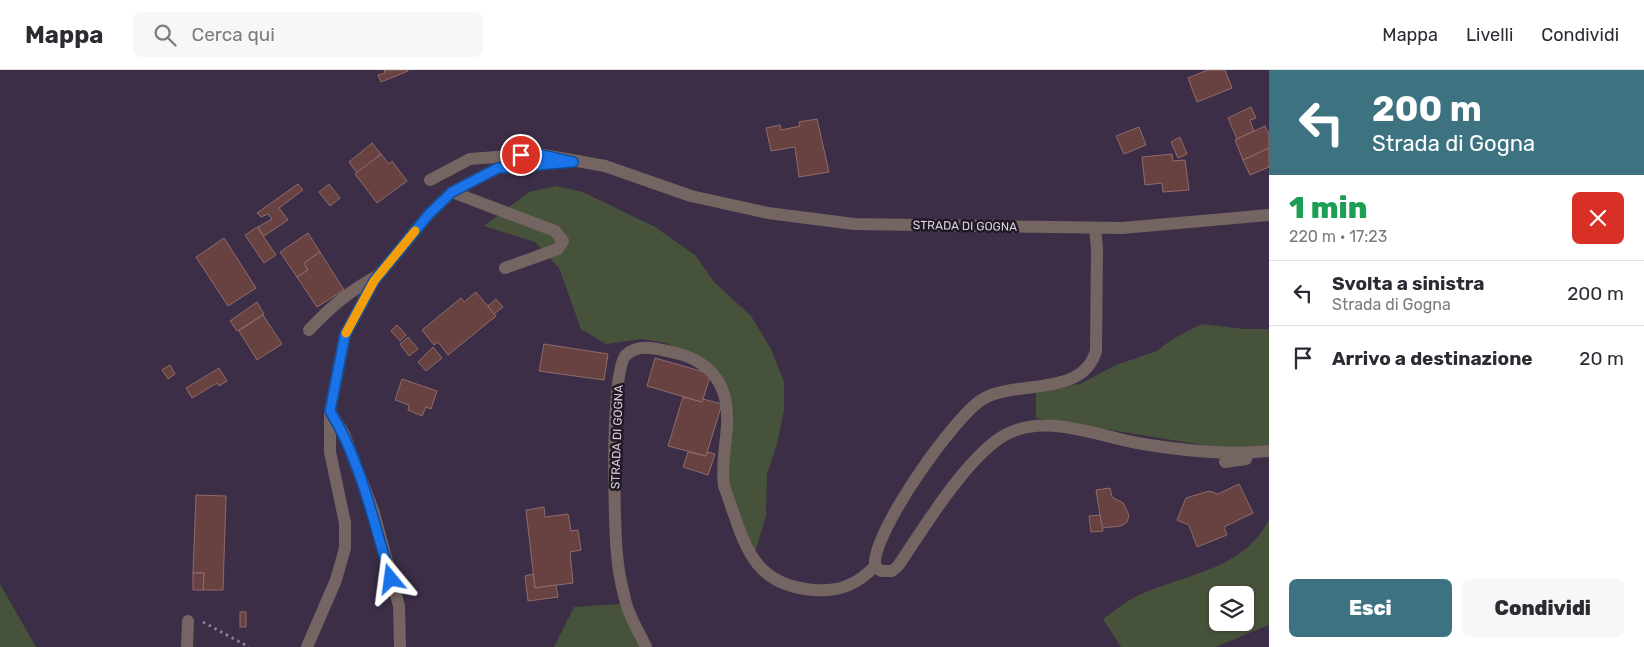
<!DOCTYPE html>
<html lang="it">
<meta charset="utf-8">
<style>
body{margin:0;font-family:Rubik,sans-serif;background:#f7f7f7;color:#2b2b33;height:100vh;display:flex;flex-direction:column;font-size:19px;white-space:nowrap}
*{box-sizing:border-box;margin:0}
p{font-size:16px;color:#7c7c81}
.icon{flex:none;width:28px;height:28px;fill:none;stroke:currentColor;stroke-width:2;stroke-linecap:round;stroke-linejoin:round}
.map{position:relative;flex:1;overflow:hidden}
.drawer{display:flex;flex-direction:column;background:#fff;width:375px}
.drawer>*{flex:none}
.guide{background:#3d7380;color:#fff;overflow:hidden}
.buttons{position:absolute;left:1209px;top:516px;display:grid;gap:10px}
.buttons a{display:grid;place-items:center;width:45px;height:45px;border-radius:8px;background:#fff;box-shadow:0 1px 4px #0004;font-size:25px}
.pin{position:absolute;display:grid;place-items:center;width:42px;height:42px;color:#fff;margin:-21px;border:2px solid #fff;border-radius:50%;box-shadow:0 1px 5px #0007}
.me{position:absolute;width:55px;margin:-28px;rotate:344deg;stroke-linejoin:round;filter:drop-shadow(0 0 4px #0008)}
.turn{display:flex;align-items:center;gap:18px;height:105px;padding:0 20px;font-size:22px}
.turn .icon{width:65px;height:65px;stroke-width:2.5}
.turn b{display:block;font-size:35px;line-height:42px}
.round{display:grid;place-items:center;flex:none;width:52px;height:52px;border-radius:8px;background:#f7f7f7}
.head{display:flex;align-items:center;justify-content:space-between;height:85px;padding:0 20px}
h1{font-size:30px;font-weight:800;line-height:38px;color:#1e9e55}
.button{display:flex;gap:10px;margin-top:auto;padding:10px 20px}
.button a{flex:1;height:58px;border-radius:8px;background:#3d7380;color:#fff;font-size:20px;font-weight:800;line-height:58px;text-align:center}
.button a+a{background:#f7f7f7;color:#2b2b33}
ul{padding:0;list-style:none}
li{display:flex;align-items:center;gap:15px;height:65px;padding:0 20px;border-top:1px solid #e1e1e2}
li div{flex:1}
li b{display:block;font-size:19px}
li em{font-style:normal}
header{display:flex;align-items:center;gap:30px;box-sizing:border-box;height:70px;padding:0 25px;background:#fff;border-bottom:1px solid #e1e1e2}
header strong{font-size:24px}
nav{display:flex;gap:28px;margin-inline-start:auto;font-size:18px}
.search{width:350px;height:45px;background:#f7f7f7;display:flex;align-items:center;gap:12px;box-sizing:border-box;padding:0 18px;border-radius:8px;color:#7c7c81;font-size:19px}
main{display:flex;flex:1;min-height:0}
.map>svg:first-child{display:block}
</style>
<header>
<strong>Mappa</strong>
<div class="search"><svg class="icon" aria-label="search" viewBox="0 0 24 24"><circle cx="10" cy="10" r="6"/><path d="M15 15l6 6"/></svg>Cerca qui</div>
<nav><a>Mappa</a><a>Livelli</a><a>Condividi</a></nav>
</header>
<main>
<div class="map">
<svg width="1269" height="577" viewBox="0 0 1269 577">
<rect width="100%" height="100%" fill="#3c2e47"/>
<g fill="#47523a" fill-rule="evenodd">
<polygon points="556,116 583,122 655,157 695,185 714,212 751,246 771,279 784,312 784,340 777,374 767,404 766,446 754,485 723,398 734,341 721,310 700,286 665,273 642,269 606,274 581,259 559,198 535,172 484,156 529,122"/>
<polygon points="1201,254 1244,259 1269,259 1269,378 1234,380 1036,348 1036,322 1080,314 1116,295 1157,281 1171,270"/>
<path d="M1269,449v106l-54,22h-94l-18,-28c11,-7 22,-18 34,-23 47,-22 108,-26 132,-77zM1218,525h27v27h-27z"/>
<polygon points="0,514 36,577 0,577"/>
<polygon points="619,534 645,577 554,577 574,537"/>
</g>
<g fill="#674241" stroke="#906b6a">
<polygon points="384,0 408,0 408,1 381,12 378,5 385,3"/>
<polygon points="1208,0 1225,0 1232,18 1197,32 1188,8"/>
<polygon points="1251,37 1256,48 1250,50 1254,61 1237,69 1228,48"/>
<polygon points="817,49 829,102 799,107 795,77 771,81 766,58 780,55 781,60 800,56 799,52"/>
<polygon points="1265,56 1269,64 1269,78 1243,90 1235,70"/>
<polygon points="1139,57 1146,75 1124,84 1116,66"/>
<polygon points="1180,67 1187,84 1178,88 1171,72"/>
<polygon points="372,73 381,84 357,103 349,92"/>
<polygon points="1269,78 1269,97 1250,105 1243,90"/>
<polygon points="381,84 389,94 392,91 407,111 377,133 355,104"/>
<polygon points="1172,84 1173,91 1185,90 1189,120 1163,122 1162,113 1145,115 1142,87"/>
<polygon points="298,114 303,120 279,138 288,150 264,166 258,157 272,149 268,144 261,147 257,143"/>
<polygon points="329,114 340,128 330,136 319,122"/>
<polygon points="257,157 276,185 264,193 245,165"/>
<polygon points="308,163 320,182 304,193 308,200 297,207 280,182"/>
<polygon points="224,168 256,218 228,236 196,187"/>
<polygon points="320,182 344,220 317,237 297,207 308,200 304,193"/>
<polygon points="476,222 496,246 448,285 438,272 434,275 422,260 461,228 464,232"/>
<polygon points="496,229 503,237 494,244 488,236"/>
<polygon points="257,232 264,244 237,261 230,251"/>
<polygon points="263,245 282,274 257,290 239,261"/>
<polygon points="397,255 406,265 400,271 391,261"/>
<polygon points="408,267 418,279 409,286 400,274"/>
<polygon points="544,274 608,284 604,310 539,301"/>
<polygon points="433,277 442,288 426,301 418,292"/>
<polygon points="655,288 711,304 702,332 647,316"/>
<polygon points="170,295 175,304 168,309 162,300"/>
<polygon points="219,298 227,311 219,316 217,313 192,328 186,318"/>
<polygon points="402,309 437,321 431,339 426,337 422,346 408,340 409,335 395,330"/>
<polygon points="683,327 702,332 703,329 722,334 706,386 668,376"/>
<polygon points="688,382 706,386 708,382 715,384 708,405 683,397"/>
<polygon points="1239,414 1253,443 1224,457 1227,465 1197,477 1189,455 1177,450 1186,428 1209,421 1218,424"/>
<polygon points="1110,418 1112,427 1123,433 1129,445 1127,452 1121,456 1102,458 1096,420"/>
<polygon points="196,425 226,426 223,520 203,520 204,503 193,503"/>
<polygon points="544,437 545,447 568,444 571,461 578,460 581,480 570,482 573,513 535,518 526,440"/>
<polygon points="1100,445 1103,461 1091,462 1089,446"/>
<polygon points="193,503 204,503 203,520 193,520"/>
<polygon points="533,504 535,518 556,515 558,527 528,531 525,506"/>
<rect x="240" y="542" width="6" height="15"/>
</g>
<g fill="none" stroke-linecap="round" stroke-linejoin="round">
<polyline stroke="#8a7e93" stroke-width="3" stroke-dasharray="2.5 4" stroke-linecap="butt" points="203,552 249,577"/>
<g stroke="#756562" stroke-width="12">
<polyline points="430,110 470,89 538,84 605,96 691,126 768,143 854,154 1122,158 1269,145"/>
<polyline points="452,122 555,161 563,171 558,179 505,198"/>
<path d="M1095,158l2,21 -1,102c-14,47 -78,28 -113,48 -28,16 -112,135 -108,167l6,5h11l6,-5c25,-37 65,-103 102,-128 41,-27 94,-3 137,5 42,7 89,13 132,8"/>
<path d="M309,260c20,-22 42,-40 68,-54"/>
<polyline points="330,341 344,364 374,443 399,536 400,577"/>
<polyline points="1225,392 1246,389 1247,385"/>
<polyline points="187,577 188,551"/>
<polyline points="307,577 336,510 345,478 345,453 330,382 330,341 345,265 374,211 429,144 452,122 498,98 556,93"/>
<path d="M646,577c-7,-15 -18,-32 -21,-48 -4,-15 -7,-30 -8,-45 -3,-28 -7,-184 9,-199 14,-13 34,-5 50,-2 20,5 38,16 46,36 13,31 -3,66 2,97 20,53 24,99 90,104 26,2 44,-6 61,-24"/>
</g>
</g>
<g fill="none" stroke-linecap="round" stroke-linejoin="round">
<g stroke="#114b97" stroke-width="12">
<path id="route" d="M391,509c-18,-57 -29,-116 -61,-168l15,-76 29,-54 55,-67 23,-22 46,-24 75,-6 -35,-8 -17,1"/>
</g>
<use href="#route" stroke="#1a73e8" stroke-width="9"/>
<polyline stroke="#f59e0b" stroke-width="9" points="346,263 374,211 415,161"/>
</g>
<g text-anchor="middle" stroke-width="5" stroke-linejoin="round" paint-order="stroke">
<g font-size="12" fill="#d8d0df" stroke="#201924">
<text transform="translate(965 156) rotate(1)" y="4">STRADA DI GOGNA</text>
<text transform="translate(617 367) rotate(-88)" y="4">STRADA DI GOGNA</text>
</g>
</g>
</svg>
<div class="buttons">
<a><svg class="icon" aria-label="layers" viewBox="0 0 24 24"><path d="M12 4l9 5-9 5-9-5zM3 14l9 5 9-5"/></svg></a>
</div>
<div class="pin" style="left:521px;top:85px;background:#d93025"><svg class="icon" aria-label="arrive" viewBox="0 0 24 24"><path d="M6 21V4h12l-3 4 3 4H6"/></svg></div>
<svg class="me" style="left:391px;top:509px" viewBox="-20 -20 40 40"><path d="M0-17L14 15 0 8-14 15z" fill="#1a73e8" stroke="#fff" stroke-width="4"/></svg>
</div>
<section class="drawer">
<div class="guide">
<div class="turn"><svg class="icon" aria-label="left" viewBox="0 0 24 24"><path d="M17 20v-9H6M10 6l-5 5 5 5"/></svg><div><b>200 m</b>Strada di Gogna</div></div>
</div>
<div class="head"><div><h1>1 min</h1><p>220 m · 17:23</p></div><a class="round" style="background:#d93025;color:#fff"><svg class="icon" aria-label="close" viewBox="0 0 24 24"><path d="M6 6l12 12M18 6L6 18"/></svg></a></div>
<ul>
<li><svg class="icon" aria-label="left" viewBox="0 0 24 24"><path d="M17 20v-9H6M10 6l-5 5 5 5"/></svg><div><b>Svolta a sinistra</b><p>Strada di Gogna</p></div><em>200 m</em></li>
<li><svg class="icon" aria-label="arrive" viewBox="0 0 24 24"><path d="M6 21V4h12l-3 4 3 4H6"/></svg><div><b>Arrivo a destinazione</b></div><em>20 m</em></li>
</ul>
<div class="button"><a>Esci</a><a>Condividi</a></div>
</section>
</main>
